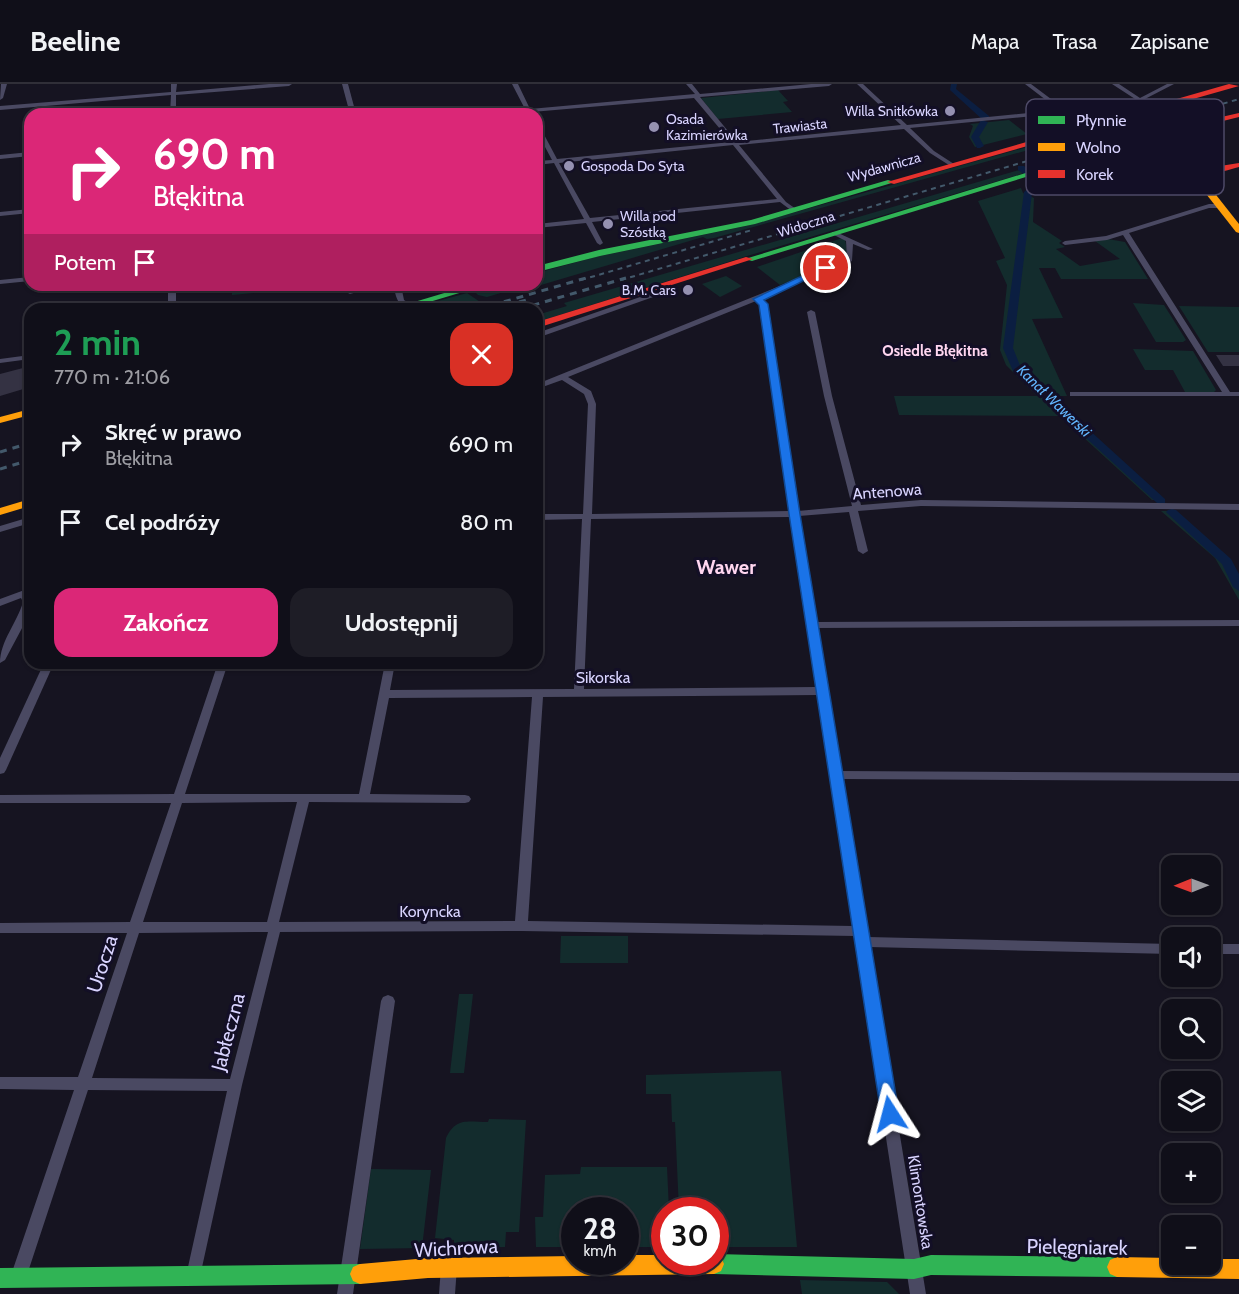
<!DOCTYPE html>
<html lang="pl">
<meta charset="utf-8">
<style>
body{margin:0;font-family:Cabin,sans-serif;background:#1e1d26;color:#f1f3f6;height:100vh;display:flex;flex-direction:column;font-size:22px;white-space:nowrap}
*{box-sizing:border-box;margin:0}
p{font-size:20px;color:#9c9ca2}
.icon{flex:none;width:33px;height:33px;fill:none;stroke:currentColor;stroke-width:2;stroke-linecap:round;stroke-linejoin:round}
.map{position:relative;flex:1;overflow:hidden}
.side{position:absolute;left:24px;top:219px;width:519px;height:366px;display:flex;flex-direction:column;background:#100f19;border-radius:18px;box-shadow:0 2px 4px #0004,0 0 0 2px #302f38}
.side>*{flex:none}
.banner{position:absolute;left:24px;top:24px;width:519px;height:183px;border-radius:18px;box-shadow:0 2px 4px #0004,0 0 0 2px #302f38;background:#db2777;color:#fff;overflow:hidden}
.needle{width:39px;rotate:269deg}
.tools{position:absolute;left:1161px;top:771px;display:grid;gap:12px}
.tools a{display:grid;place-items:center;width:60px;height:60px;border-radius:12px;background:#100f19;box-shadow:0 2px 4px #0004,0 0 0 2px #302f38;font-size:30px}
.speed{position:absolute;left:561px;top:1113px;display:flex;gap:12px;font-size:30px;font-weight:700;text-align:center}
.speed>*{display:grid;place-content:center;width:78px;height:78px;border-radius:50%;background:#100f19;box-shadow:0 2px 4px #0004,0 0 0 2px #302f38;line-height:1}
.speed small{font-size:15px;font-weight:400}
.speed .limit{border:9px solid #d22;background:#fff;color:#111}
.pin{position:absolute;display:grid;place-items:center;width:51px;height:51px;color:#fff;margin:-26px;border:3px solid #fff;border-radius:50%;box-shadow:0 2px 6px #0007}
.me{position:absolute;width:66px;margin:-33px;rotate:351deg;stroke-linejoin:round;filter:drop-shadow(0 0 4px #0008)}
.turn{display:flex;align-items:center;gap:21px;height:126px;padding:0 30px;font-size:27px}
.turn .icon{width:78px;height:78px;stroke-width:2.5}
.turn b{display:block;font-size:42px;line-height:51px}
.then{display:flex;align-items:center;height:57px;padding:0 30px;background:#0003;gap:12px;font-size:22px}
.round{display:grid;place-items:center;flex:none;width:63px;height:63px;border-radius:18px;background:#1e1d26}
.head{display:flex;align-items:center;justify-content:space-between;height:102px;padding:0 30px}
h1{font-size:36px;font-weight:800;line-height:45px;color:#1e9e55}
.action{display:flex;gap:12px;margin-top:auto;padding:12px 30px}
.action a{flex:1;height:69px;border-radius:18px;background:#db2777;color:#fff;font-size:24px;font-weight:800;line-height:69px;text-align:center}
.action a+a{background:#1e1d26;color:#f1f3f6}
ul{padding:0;list-style:none}
li{display:flex;align-items:center;gap:18px;height:78px;padding:0 30px}
li div{flex:1}
li b{display:block;font-size:22px}
li em{font-style:normal}
header{display:flex;align-items:center;gap:36px;box-sizing:border-box;height:84px;padding:0 30px;background:#100f19;border-bottom:2px solid #302f38}
header strong{font-size:28px}
nav{display:flex;gap:33px;margin-inline-start:auto;font-size:21px}
.map>svg:first-child{display:block}
</style>
<header>
<strong>Beeline</strong>
<nav><a>Mapa</a><a>Trasa</a><a>Zapisane</a></nav>
</header>
<div class="map">
<svg width="1239" height="1210" viewBox="0 0 1239 1210">
<rect width="100%" height="100%" fill="#161421"/>
<g fill="#132c2d">
<polygon points="778,6 788,17 783,18 792,28 718,35 701,14"/>
<polygon points="1134,33 1118,38 1121,40 714,154 707,155 703,153 541,201 537,199 537,189 595,173 746,142"/>
<polygon points="1009,36 1027,50 975,63 969,53 973,42 970,40"/>
<polygon points="1139,51 1143,53 1090,66 1091,67 1078,73 747,172 537,238 537,231 567,222 564,219"/>
<polygon points="1021,104 1023,109 1034,114 1033,138 1062,157 1059,159 1065,163 1056,165 1080,182 1120,175 1095,157 1108,155 1125,158 1148,195 1061,195 1055,184 1039,184 1063,234 1032,235 1067,312 1049,312 1163,416 1152,416 1060,332 899,331 894,312 1037,312 1006,281 1000,266 1007,201 996,177 1005,174 978,117"/>
<polygon points="842,154 845,156 848,171 846,176 780,201 757,183"/>
<polygon points="726,192 742,202 720,213 702,200"/>
<polygon points="232,201 327,201 329,202 232,211"/>
<polygon points="494,201 528,201 487,213 478,211 474,207"/>
<polygon points="467,209 480,218 456,225 409,225"/>
<polygon points="1133,219 1164,221 1186,256 1183,258 1156,258"/>
<polygon points="1179,222 1239,223 1239,268 1208,268"/>
<polygon points="1133,265 1193,267 1216,306 1214,308 1185,308 1173,286 1145,286"/>
<polygon points="1161,427 1176,427 1228,473 1239,494 1239,516 1215,474"/>
<polygon points="561,852 628,852 628,879 560,879"/>
<polygon points="459,910 473,910 464,989 450,989"/>
<polygon points="781,987 797,1163 716,1163 716,1126 679,1126 675,1038 672,1038 671,1010 646,1010 646,991"/>
<path d="M489,1035l37,1 -7,112h-13l-1,15 -51,1v-8l-19,-2 11,-100c10,-21 21,-16 42,-16z"/>
<polygon points="581,1083 667,1083 669,1126 664,1126 664,1163 626,1163 626,1126 574,1126 574,1163 536,1163 535,1133 543,1133 545,1091 580,1090"/>
<polygon points="371,1085 431,1086 422,1164 360,1165"/>
<polygon points="800,1196 887,1198 899,1210 802,1210"/>
</g>
<g fill="none" stroke-linecap="round" stroke-linejoin="round">
<g fill="#0b1e41" fill-rule="evenodd">
<polygon points="951,0 957,0 956,5 989,32 989,36 983,36 950,6"/>
<polygon points="981,36 988,38 979,53 984,62 980,64 977,64 971,53"/>
<polygon points="1018,82 1024,82 1031,88 1024,90 1018,86"/>
<polygon points="1032,89 1038,89 1044,93 1045,98 1032,109 1013,264 1021,284 1165,415 1165,419 1157,419 1013,287 1003,264 1024,108 1037,97 1031,91"/>
<polygon points="1172,425 1176,426 1231,475 1239,490 1239,507 1233,503 1222,480 1168,430 1166,428 1168,426"/>
</g>
</g>
<g fill="#343243">
<polygon points="1216,271 1239,271 1239,282 1223,282"/>
<polygon points="23,284 30,295 30,303 0,312 0,290"/>
</g>
<g fill="none" stroke-linecap="round" stroke-linejoin="round">
<g fill="#4a4962" fill-rule="evenodd">
<polygon points="1,0 7,0 3,14 0,16"/>
<polygon points="171,0 177,0 176,8 269,0 292,0 289,2 176,11 176,30 170,30 171,11 0,26 0,22 171,8"/>
<polygon points="342,0 348,0 356,30 350,30"/>
<path d="M512,0h6l12,25 165,-15 -9,-10h6l8,10 111,-10h21l-3,2 -129,11 37,45 164,-17 -44,-41h6l44,41 152,-15 -34,-26h6l36,27 -3,2 -154,15 24,23 20,13 1,1 -3,2 -22,-14 -26,-24 -165,16 47,57 10,7v2h-4l-12,-9 -188,20 11,21 -3,2 -3,-2 -11,-20 -49,5v-4l47,-5 -30,-56 -17,2v-4l15,-1 -15,-28v-7l3,2 17,32 174,-17 -37,-44 -162,14 1,2h-6l-1,-2 -39,2 3,-2 35,-3zM733,61l44,54 -187,19 -31,-55z"/>
<polygon points="1112,0 1119,0 1140,14 1167,0 1174,0 1143,16 1154,23 1154,25 1152,26"/>
<polygon points="30,68 30,72 0,75 0,71"/>
<polygon points="1209,120 1220,120 1223,122 1220,124 1209,124 1129,149 1230,308 1239,308 1239,312 1070,312 1070,308 1222,308 1123,151 1107,156 1065,161 1062,159 1065,157 1106,152"/>
<polygon points="30,125 30,129 0,132 0,128"/>
<path d="M832,148h4l37,17 -5,1 -15,-6 -1,17 -90,37 5,6 31,207 54,-5 -28,-110 -17,-84 4,-2 4,2 17,84 29,109 60,-5 318,4v6l-318,-4 -63,5 10,40 -5,3 -5,-3 -9,-39 -50,4 17,106 423,-2v6l-422,2 23,143 399,2v8l-397,-2 26,158 304,7v10l-303,-7 57,347h-16l-55,-358 -334,-5 -241,1 -38,153 -43,196 -5,3 -5,-3 -3,-5 41,-185 -139,-1 -62,188 -3,5 -5,3 -5,-3 -3,-5 64,-188 -74,-1v-12h78l49,-144h-127v-10l130,-1 41,-119h-171v-8l174,-1 44,-131h10l-43,131h174l26,-131h10l-5,27 184,-1 8,-170 -45,1v-6h46l5,-110 -4,-10 -22,-14 -25,9v-5l310,-125 -1,-18 -14,-7zM756,217l3,4 30,206 -197,3 4,-110 -5,-13 -23,-14zM790,433l26,170 -232,2 7,-170zM817,611l36,231 -325,-5 15,-224zM532,613l-17,224 -236,1 30,-120 156,1 4,-1 2,-3 -2,-3 -4,-1 -95,-1 19,-96zM297,718l-30,120h-124l39,-119zM268,848l-38,147 -138,-1 47,-145z"/>
<polygon points="30,193 30,197 0,200 0,196"/>
<rect x="168" y="201" width="8" height="24"/>
<polygon points="332,201 342,201 357,208 350,210"/>
<path d="M393,201h8l3,15 6,4v4c-13,0 -14,-13 -17,-23z"/>
<polygon points="666,204 673,206 537,254 537,249"/>
<polygon points="30,271 30,275 0,279 0,275"/>
<polygon points="30,433 30,439 0,448 0,442"/>
<path d="M30,504l-1,27 -24,45 -5,3c0,-22 17,-40 23,-61l-2,-4 -21,8v-7z"/>
<polygon points="44,579 54,579 6,686 4,689 0,690 0,674"/>
<rect x="1210" y="860" width="29" height="10"/>
<polygon points="388,911 393,913 395,917 353,1210 337,1210 381,917 383,913"/>
<polygon points="449,1175 454,1178 457,1183 455,1210 439,1210 441,1183 444,1178"/>
</g>
<g fill="#30b455" fill-rule="evenodd">
<polygon points="1045,83 1052,85 752,177 745,175"/>
<polygon points="888,96 895,98 755,140 600,172 537,188 537,182 599,166 751,136"/>
<polygon points="471,201 486,201 406,225 391,225"/>
<polygon points="716,1170 914,1175 931,1171 1117,1173 1124,1176 1127,1183 1124,1190 1117,1193 931,1191 914,1195 714,1190 707,1187 704,1180 705,1178 716,1178"/>
<polygon points="360,1180 367,1183 370,1190 367,1197 360,1200 0,1204 0,1184"/>
</g>
<g fill="#ff9f0a" fill-rule="evenodd">
<polygon points="1177,69 1183,69 1239,140 1239,149 1236,148 1177,73"/>
<polygon points="30,325 30,331 0,339 0,333"/>
<polygon points="30,415 30,422 0,431 0,424"/>
<polygon points="626,1171 664,1171 664,1178 716,1178 716,1171 721,1173 724,1180 721,1187 714,1190 428,1194 360,1200 353,1197 350,1190 353,1183 360,1180 428,1174 574,1172 574,1178 626,1178"/>
<polygon points="1117,1173 1172,1174 1172,1180 1210,1180 1210,1175 1239,1175 1239,1195 1117,1193 1110,1190 1107,1183 1110,1176"/>
</g>
<g fill="#e5322d" fill-rule="evenodd">
<polygon points="1229,0 1239,2 894,100 887,98"/>
<path d="M1239,29v4l-72,18c13,4 22,14 21,28h-6c-5,-15 -9,-24 -26,-26l-105,34 -7,-2 104,-33 3,-3z"/>
<path d="M1239,79v4c-14,4 -37,11 -50,4z"/>
<polygon points="746,173 753,175 537,244 537,238"/>
</g>
<g stroke="#43596b" stroke-width="2" stroke-dasharray="5 4.5" stroke-linecap="butt">
<polyline points="581,196 752,146"/>
<polyline points="621,196 1239,15"/>
</g>
<g stroke="#43596b" stroke-width="3" stroke-dasharray="7 6" stroke-linecap="butt">
<polyline points="479,225 586,194"/>
<polyline points="494,225 530,215"/>
<polyline points="520,225 626,194"/>
<polyline points="0,368 30,359"/>
<polyline points="0,385 30,376"/>
</g>
</g>
<polygon fill="#1a73e8" stroke="#114b97" stroke-width="1.5" points="823,182 830,184 764,216 768,220 800,430 899,1030 897,1036 890,1038 884,1036 881,1030 789,430 759,221 753,215"/>
<g fill="#9591b1" stroke="#130f26" stroke-width="2">
<circle cx="950" cy="27" r="6"/>
<circle cx="654" cy="43" r="6"/>
<circle cx="569" cy="82" r="6"/>
<circle cx="608" cy="140" r="6"/>
<circle cx="688" cy="206" r="6"/>
</g>
<g text-anchor="middle" stroke-width="6" stroke-linejoin="round" paint-order="stroke">
<g font-size="14" fill="#d9d4ff" stroke="#130f26" text-anchor="start">
<text x="938" y="32" text-anchor="end">Willa Snitkówka</text>
<text x="666" y="40">Osada<tspan x="666" dy="16">Kazimierówka</tspan></text>
<text x="581" y="87">Gospoda Do Syta</text>
<text x="620" y="137">Willa pod<tspan x="620" dy="16">Szóstką</tspan></text>
<text x="676" y="211" text-anchor="end">B.M. Cars</text>
</g>
<g font-size="14" fill="#d9d4ff" stroke="#130f26">
<text transform="translate(800 42) rotate(-6)" y="5">Trawiasta</text>
<text transform="translate(884 83) rotate(-16)" y="5">Wydawnicza</text>
<text transform="translate(806 140) rotate(-17)" y="5">Widoczna</text>
</g>
<g font-size="15" font-weight="bold" fill="#ffd6f0" stroke="#130f26">
<text x="935" y="272">Osiedle Błękitna</text>
</g>
<g font-size="15" font-style="italic" fill="#62b6ff" stroke="#130f26">
<text transform="translate(1054 317) rotate(44)" y="5">Kanał Wawerski</text>
</g>
<g font-size="16" fill="#d9d4ff" stroke="#130f26">
<text transform="translate(887 407) rotate(-4)" y="6">Antenowa</text>
<text x="603" y="599">Sikorska</text>
<text x="430" y="833">Koryncka</text>
<text transform="translate(921 1118) rotate(81)" y="6">Klimontowska</text>
</g>
<g font-size="20" font-weight="bold" fill="#ffd6f0" stroke="#130f26">
<text x="726" y="490">Wawer</text>
</g>
<g font-size="20" fill="#d9d4ff" stroke="#130f26">
<text transform="translate(102 880) rotate(-72)" y="7">Urocza</text>
<text transform="translate(228 948) rotate(-75)" y="7">Jabłeczna</text>
<text transform="translate(1077 1163) rotate(1)" y="7">Pielęgniarek</text>
<text transform="translate(456 1164) rotate(-3)" y="7">Wichrowa</text>
</g>
</g>
<rect x="1026" y="15" width="198" height="96" rx="9" fill="#130f26" stroke="#4e4a67" stroke-width="1.5"/>
<rect x="1038" y="32" width="27" height="8" fill="#30b455"/>
<rect x="1038" y="59" width="27" height="8" fill="#ff9f0a"/>
<rect x="1038" y="86" width="27" height="8" fill="#e5322d"/>
<g font-size="16" fill="#d9d4ff">
<text x="1076" y="42">Płynnie</text>
<text x="1076" y="69">Wolno</text>
<text x="1076" y="96">Korek</text>
</g>
</svg>
<div class="tools">
<a><svg class="needle" viewBox="-14 -14 28 28"><path d="M0-13l5 13h-10z" fill="#e53935"/><path d="M0 13l5-13h-10z" fill="#9c9ca2"/></svg></a>
<a><svg class="icon" aria-label="sound" viewBox="0 0 24 24"><path d="M4 9h4l5-4v14l-5-4H4zM17 9q2 3 0 6"/></svg></a>
<a><svg class="icon" aria-label="search" viewBox="0 0 24 24"><circle cx="10" cy="10" r="6"/><path d="M15 15l6 6"/></svg></a>
<a><svg class="icon" aria-label="layers" viewBox="0 0 24 24"><path d="M12 4l9 5-9 5-9-5zM3 14l9 5 9-5"/></svg></a>
<a>+</a>
<a>−</a>
</div>
<div class="speed"><div>28<small>km/h</small></div><div class="limit">30</div></div>
<div class="pin" style="left:826px;top:184px;background:#d93025"><svg class="icon" aria-label="arrive" viewBox="0 0 24 24"><path d="M6 21V4h12l-3 4 3 4H6"/></svg></div>
<svg class="me" style="left:890px;top:1030px" viewBox="-20 -20 40 40"><path d="M0-17L14 15 0 8-14 15z" fill="#1a73e8" stroke="#fff" stroke-width="4"/></svg>
<div class="banner">
<div class="turn"><svg class="icon" aria-label="right" viewBox="0 0 24 24"><path d="M7 20v-9h11M14 6l5 5-5 5"/></svg><div><b>690 m</b>Błękitna</div></div>
<div class="then">Potem<svg class="icon" aria-label="arrive" viewBox="0 0 24 24"><path d="M6 21V4h12l-3 4 3 4H6"/></svg></div>
</div>
<section class="side">
<div class="head"><div><h1>2 min</h1><p>770 m · 21:06</p></div><a class="round" style="background:#d93025;color:#fff"><svg class="icon" aria-label="close" viewBox="0 0 24 24"><path d="M6 6l12 12M18 6L6 18"/></svg></a></div>
<ul>
<li><svg class="icon" aria-label="right" viewBox="0 0 24 24"><path d="M7 20v-9h11M14 6l5 5-5 5"/></svg><div><b>Skręć w prawo</b><p>Błękitna</p></div><em>690 m</em></li>
<li><svg class="icon" aria-label="arrive" viewBox="0 0 24 24"><path d="M6 21V4h12l-3 4 3 4H6"/></svg><div><b>Cel podróży</b></div><em>80 m</em></li>
</ul>
<div class="action"><a>Zakończ</a><a>Udostępnij</a></div>
</section>
</div>
